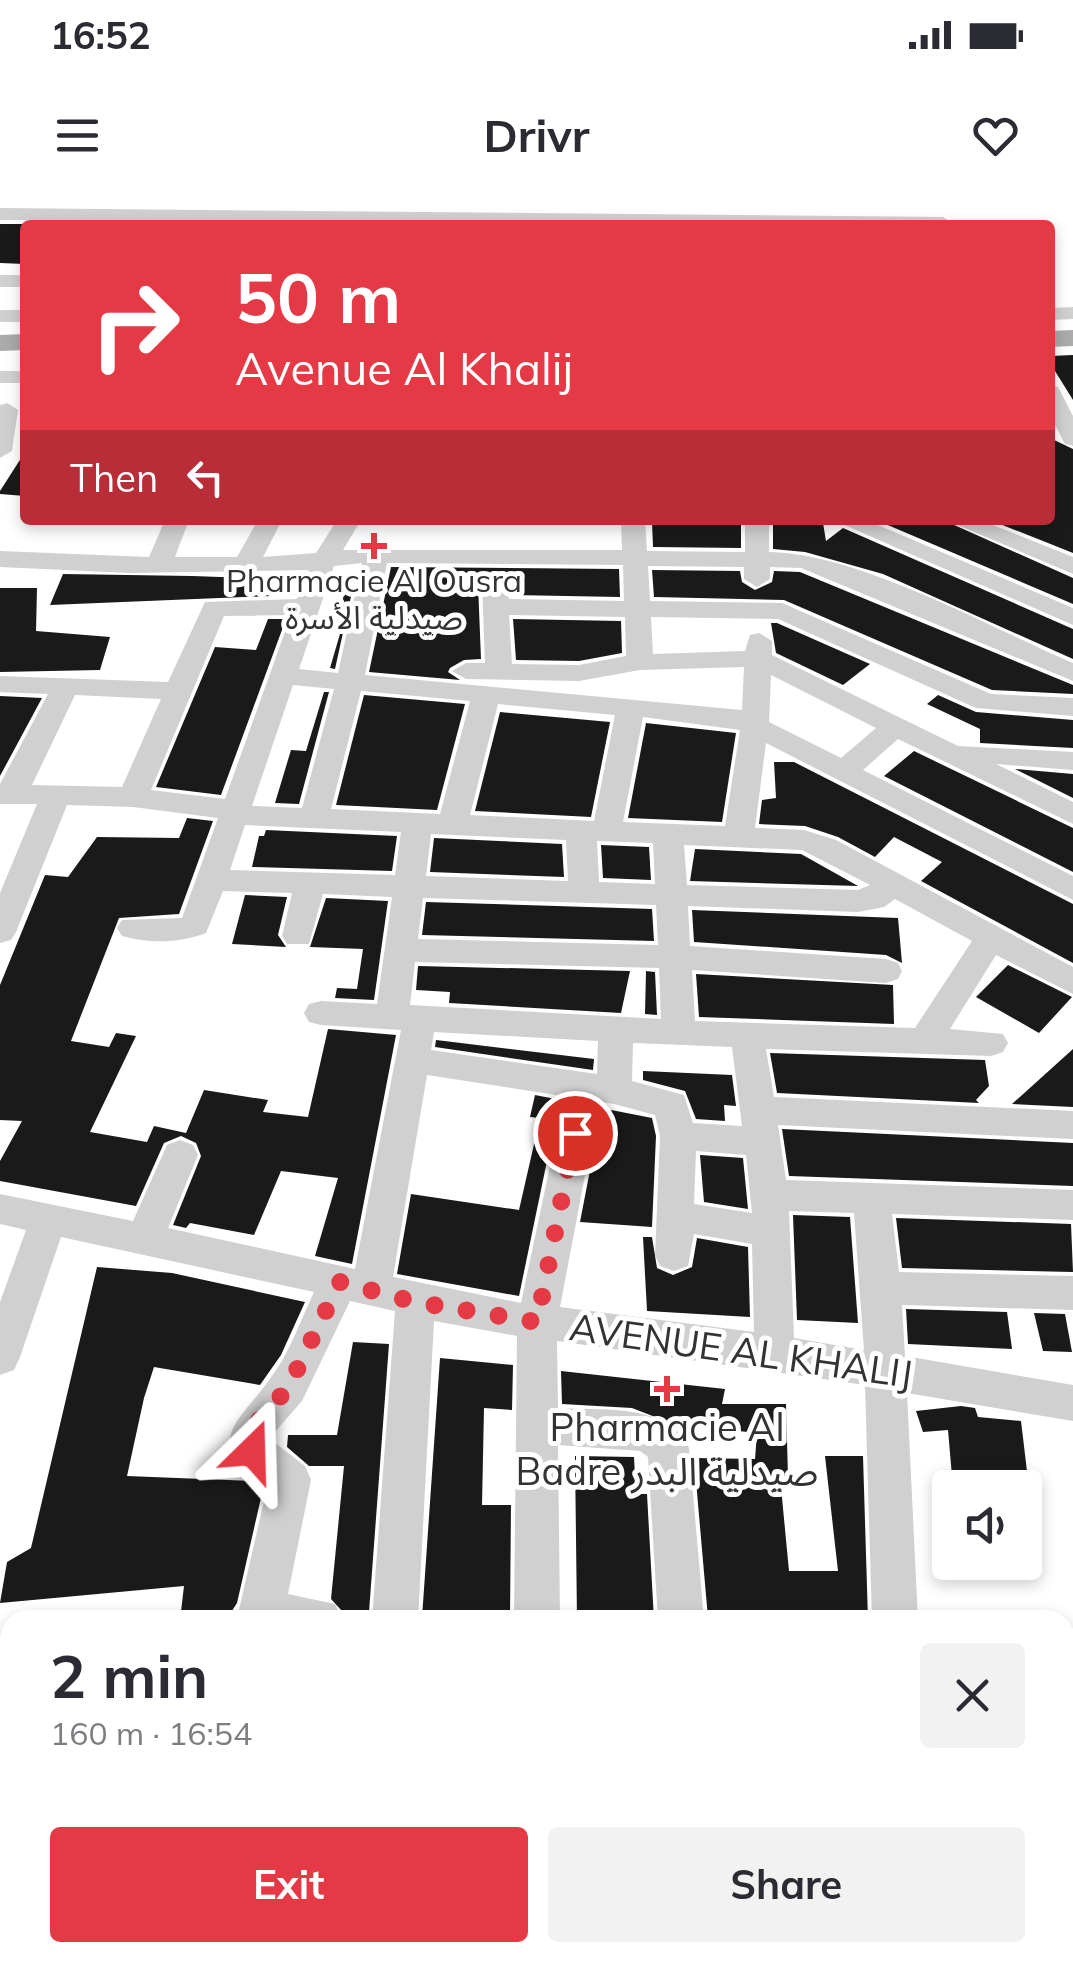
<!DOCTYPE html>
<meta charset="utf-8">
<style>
body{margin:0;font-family:Mulish,"Noto Sans Arabic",sans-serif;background:#f2f2f3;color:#2b2b33;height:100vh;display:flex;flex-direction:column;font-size:38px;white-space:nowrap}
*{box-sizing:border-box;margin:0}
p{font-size:32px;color:#7c7c81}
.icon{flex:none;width:55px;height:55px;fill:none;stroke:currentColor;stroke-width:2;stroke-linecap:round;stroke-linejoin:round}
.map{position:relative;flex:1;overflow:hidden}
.side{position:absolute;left:0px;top:1410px;width:1075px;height:352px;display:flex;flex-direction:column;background:#fff;border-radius:30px 30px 0 0;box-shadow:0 5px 15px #0003}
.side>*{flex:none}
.guide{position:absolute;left:20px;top:20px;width:1035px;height:305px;border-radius:10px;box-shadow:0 5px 15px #0003;background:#e63946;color:#fff;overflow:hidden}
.tools{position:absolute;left:932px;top:1270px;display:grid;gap:20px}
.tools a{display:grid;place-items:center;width:110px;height:110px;border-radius:10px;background:#fff;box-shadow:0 5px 15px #0003;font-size:50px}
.pin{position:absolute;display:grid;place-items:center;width:85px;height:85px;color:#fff;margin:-42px;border:5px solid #fff;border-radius:50%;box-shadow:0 2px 10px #0007}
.me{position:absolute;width:110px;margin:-55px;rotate:22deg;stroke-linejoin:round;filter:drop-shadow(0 0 8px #0008)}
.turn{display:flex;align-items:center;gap:35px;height:210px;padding:0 50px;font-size:45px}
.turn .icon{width:130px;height:130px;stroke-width:2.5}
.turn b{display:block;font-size:70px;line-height:85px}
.then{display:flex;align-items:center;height:95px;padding:0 50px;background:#0003;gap:20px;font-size:38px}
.round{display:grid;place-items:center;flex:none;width:105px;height:105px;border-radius:10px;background:#f2f2f3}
.headline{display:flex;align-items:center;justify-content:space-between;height:170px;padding:0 50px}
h1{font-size:60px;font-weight:700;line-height:75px}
.button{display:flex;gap:20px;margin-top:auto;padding:20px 50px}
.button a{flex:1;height:115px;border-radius:10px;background:#e63946;color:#fff;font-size:40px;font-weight:700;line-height:115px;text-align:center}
.button a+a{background:#f2f2f3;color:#2b2b33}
.status{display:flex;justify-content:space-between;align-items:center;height:70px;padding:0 50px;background:#fff;direction:ltr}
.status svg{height:28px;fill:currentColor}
header{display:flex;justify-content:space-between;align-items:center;height:130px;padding:0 50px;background:#fff;font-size:45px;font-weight:700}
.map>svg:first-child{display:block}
</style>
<div class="status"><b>16:52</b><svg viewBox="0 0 49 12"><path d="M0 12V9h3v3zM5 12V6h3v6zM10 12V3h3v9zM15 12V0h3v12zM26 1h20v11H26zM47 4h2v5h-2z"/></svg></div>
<header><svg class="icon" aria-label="menu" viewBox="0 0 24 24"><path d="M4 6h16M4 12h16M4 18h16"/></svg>Drivr<svg class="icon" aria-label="heart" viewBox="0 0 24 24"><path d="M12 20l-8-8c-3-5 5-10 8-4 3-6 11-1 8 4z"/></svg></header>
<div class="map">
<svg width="1073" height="1762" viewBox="0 0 1073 1762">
<rect width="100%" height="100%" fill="#fff"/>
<g fill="#1a1a1a">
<polygon points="0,24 25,24 25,64 0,63"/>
<polygon points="1073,155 1073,200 1050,163 1050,156"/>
<polygon points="1050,238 1073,249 1073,353 990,320 1050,320"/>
<polygon points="25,252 25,296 0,294 0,291"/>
<polygon points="876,320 943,320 1073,378 1073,404"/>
<polygon points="652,322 741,324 741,348 653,347"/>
<polygon points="773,322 823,323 826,341 843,328 1073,429 1073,459 883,374 805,352 773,349"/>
<polygon points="391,367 619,369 620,397 512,395 506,376 486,375 478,384 481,459 464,460 450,468 448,472 460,480 369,472"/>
<polygon points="652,370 740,371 742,382 755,390 772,382 774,371 800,372 1073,485 1073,494 992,490 784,400 654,397"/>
<polygon points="63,374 192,376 300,380 294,395 50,405"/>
<polygon points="0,388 37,388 36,431 110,437 100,470 0,472"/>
<polygon points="345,392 352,392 335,469 330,468 342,427 334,426"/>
<polygon points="268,419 286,419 221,595 156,587 215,447 256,450"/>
<polygon points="513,419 621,421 622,453 579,461 516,460"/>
<polygon points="771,423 777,423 870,464 843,485 776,453"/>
<polygon points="324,492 329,492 299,604 275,603 291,550 306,551"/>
<polygon points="364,495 465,504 437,610 336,605"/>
<polygon points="938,495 976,512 1073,520 1073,548 980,543 980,529 927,504"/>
<polygon points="0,496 42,498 0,576"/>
<polygon points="500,512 610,522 591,617 475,611"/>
<polygon points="646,523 736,533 722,622 628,618"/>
<polygon points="914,551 1073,628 1073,672 884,576"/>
<polygon points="774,562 794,562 1073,704 1073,763 921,681 942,662 894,637 875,657 838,637 805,626 759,624 762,600 776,598"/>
<polygon points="1015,569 1073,574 1073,598"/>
<polygon points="187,618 213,621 179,714 119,718 71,841 109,847 116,833 136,836 90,932 147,942 154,926 186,933 204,890 268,900 263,912 308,917 328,829 396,835 352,1064 315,1056 338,978 281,971 254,1035 190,1023 186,1028 173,1025 201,956 196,943 181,936 164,943 136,1006 0,981 0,961 22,921 0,920 0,785 45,675 68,677 97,637 179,638"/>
<polygon points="266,630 397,636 392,671 252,667 259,636 264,636"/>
<polygon points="434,638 562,644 564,677 430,672"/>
<polygon points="601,645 649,647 651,680 603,678"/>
<polygon points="695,649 801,654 858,686 690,681"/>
<polygon points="245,695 287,697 278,735 286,747 232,744"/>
<polygon points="326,698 388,701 374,800 335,798 337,788 357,789 363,749 310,747"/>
<polygon points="426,702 652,709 654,741 422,735"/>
<polygon points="692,710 898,718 902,763 886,755 694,742"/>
<polygon points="1008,765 1072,797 1039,833 976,797"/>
<polygon points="418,766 630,771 621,813 449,803 450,792 416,790"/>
<polygon points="646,771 655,772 657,815 645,814"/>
<polygon points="696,774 893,785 894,824 699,817"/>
<polygon points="436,840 594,859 593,870 435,847"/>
<polygon points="1073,849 1073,907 1012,904"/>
<polygon points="770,853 985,860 989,886 976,900 979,903 777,893"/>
<polygon points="643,871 732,875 736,906 724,905 725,921 696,919 685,891 643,880"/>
<polygon points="535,895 652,918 656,936 652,1027 580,1022 597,934 589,919 574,915 561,919 553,932 519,1096 397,1074 411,994 519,1010 540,918 530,917"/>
<polygon points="782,929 1073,943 1073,986 789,976"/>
<polygon points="700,955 743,958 748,1009 704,1002"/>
<polygon points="793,1015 850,1017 858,1123 797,1120"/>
<polygon points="896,1018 1071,1024 1073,1072 902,1068"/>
<polygon points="643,1037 652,1037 657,1068 673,1075 692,1067 697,1038 748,1047 750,1117 647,1111"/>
<polygon points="97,1067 172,1073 305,1102 281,1155 260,1185 154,1167 144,1198 127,1276 253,1281 263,1289 237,1403 226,1420 180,1420 184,1386 0,1403 7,1362 31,1348"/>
<polygon points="906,1109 1007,1112 1012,1149 908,1144"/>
<polygon points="1034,1113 1065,1114 1072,1152 1043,1151"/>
<polygon points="353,1142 389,1144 369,1412 342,1411 331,1399 344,1266 309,1266 287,1247 288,1235 337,1235"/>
<polygon points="440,1158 513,1165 512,1210 484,1208 482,1305 511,1305 510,1418 422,1418"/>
<polygon points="561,1171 725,1189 722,1204 786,1204 788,1277 780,1277 789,1371 838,1371 825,1256 863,1256 868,1420 708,1418 694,1258 755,1259 757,1233 673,1224 632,1208 562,1204"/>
<polygon points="961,1206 975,1208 978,1217 1021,1221 1029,1288 953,1288 948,1230 923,1232 916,1211"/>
<polygon points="575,1256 634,1257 636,1294 647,1294 654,1420 577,1420"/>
</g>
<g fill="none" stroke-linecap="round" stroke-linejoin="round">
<g fill="#d0d0d0" fill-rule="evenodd">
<polygon points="0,8 943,17 952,23 0,20"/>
<rect x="0" y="75" width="25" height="12"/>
<polygon points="1073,107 1073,119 1050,120 1050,108"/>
<rect x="0" y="110" width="25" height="12"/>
<rect x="0" y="171" width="25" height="12"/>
<polygon points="1050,185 1058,187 1073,216 1073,246 1065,244 1050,215"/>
<polygon points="7,203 18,210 12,251 0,258 0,205"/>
<path d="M165,320h24l-14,37h62l21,-37h24l-19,37 53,-4 21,-33h24l-18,30h279l-1,-30h24l2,31 98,1v-32h24v32c89,1 220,75 304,111v18l-272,-113 -31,-1v12l-13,8 -13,-8v-12l-96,-1 2,35 132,2 209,91 82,4v18l-97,-8 -198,-89 -127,-2 2,37 92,-3 5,-16 9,-2 13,8v14l186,91 115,6v18l-77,-6 77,38v22l-175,-85 -35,31 210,106v24l-307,-157 -11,85 49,2 32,10 237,127v27l-77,-39 -46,74 53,5 5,9 -5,9 -12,4 -225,-7 8,48 299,14v28l-295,-14 8,55 287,10v30l-181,-6 7,58 174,4v34l-171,-5 3,51 168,29v36l-166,-28 11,227h-46l-7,-235 -308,-44 1,67c43,3 110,-6 131,40l15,172h-46l-10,-163 -8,-6 -82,-6 2,175h-46l3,-284 -83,-15 -16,299h-46l23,-309 -45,-10 -48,100 -28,32v9l31,24 6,14 -23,114 47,10 7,16h-101l-3,-6 29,-126c-65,-50 -31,-61 5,-112 18,-24 29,-57 42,-84l-253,-55 -41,120 -6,13 -14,5v-73l26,-72 -26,-6v-30l133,27 34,-76 13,-5 13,5 5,10 -30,73 187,41 46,-239 -80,-5 -12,-3 -5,-9 5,-9 12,-3 56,3 15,-107 -69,-3 -14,50h-22l-5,-8 10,-43 -69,-2 -17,42c-27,10 -56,11 -84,3l-5,-8 5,-8 60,-2 36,-100 -85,-11 -66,-2 -51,127 -5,8 -11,3v-50l37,-89h-37v-20l48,-90 -48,-2v-16l168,6 37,-80 92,-3 11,-29 -178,3 -130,-6v-16l149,6zM362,363l-24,110 -39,-4 35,-103zM387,363l236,2 1,36 -115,-2 -5,-20h-18l-4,5 3,79h-19l-14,8 14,8 113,2 61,-11 104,-3 -2,43 -377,-35zM291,415l-66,184 -74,-9 73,-174zM509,415l116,2 1,39 -47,9 -67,-1zM771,475l105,53 -35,30 -72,-36zM293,485l41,4 -32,119 -50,-2zM361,491l109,10 -30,113 -109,-5zM75,495l86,4 -39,88 -90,-2zM498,504l117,11 -21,106 -124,-6zM643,517l97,13 -15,96 -102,-4zM245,625l156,7 -6,43 -165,-5zM431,634l135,6 2,41 -142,-5zM597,641l56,2 2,41 -56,-2zM684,645l118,5 68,35 -12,5 -171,-5zM423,698l233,7 2,40 -240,-6zM895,699l77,42 -57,87 -220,-7 -3,-51 194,13 12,-4 4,-8 -4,-8 -12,-4 -196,-13 -2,-40 170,6 26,-5zM415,762l244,6 2,51 -251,-14zM434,832l164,9 -1,33 -166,-24zM633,843l99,4 10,79 -49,-3 -9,-28 -52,-14zM427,875l187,29 41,11 5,21 -5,119 5,11 14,5 14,-5 6,-32 58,10 2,88 -194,-25 33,-174 -5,-10 -13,-4 -13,4 -5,10 -36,170 -128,-26zM696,951l50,4 6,58 -58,-9zM789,1011l65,2 10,137 -70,-12z"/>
<polygon points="833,320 866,320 1073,408 1073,425"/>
<polygon points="946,320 980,320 1073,357 1073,374"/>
<polygon points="225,1752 277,1752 274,1762 222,1762"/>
<rect x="507" y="1752" width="52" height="10"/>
<polygon points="878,1752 930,1752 931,1762 879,1762"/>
</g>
<g fill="#ababab" fill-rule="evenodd">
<polygon points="1073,130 1073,146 1050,147 1050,131"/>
<polygon points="25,134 25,150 0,151 0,135"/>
</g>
</g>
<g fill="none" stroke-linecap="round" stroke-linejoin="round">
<polyline stroke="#e63946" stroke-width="18" stroke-dasharray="0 32.4" points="252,1251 254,1226 288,1188 340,1082 415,1102 537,1122 575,933"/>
</g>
<g fill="#e63946" stroke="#fff" stroke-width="4">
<path d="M369 331h10v10h10v10h-10v10h-10v-10h-10v-10h10z"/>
<path d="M662 1174h10v10h10v10h-10v10h-10v-10h-10v-10h10z"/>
</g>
<g text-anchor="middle" stroke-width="10" stroke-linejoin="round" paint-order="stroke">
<g font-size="32" fill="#333" stroke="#fff">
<text x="374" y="392">Pharmacie Al Ousra<tspan x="374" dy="37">صيدلية الأسرة</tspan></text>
</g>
<g font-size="38" fill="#333" stroke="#fff">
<text transform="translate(741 1151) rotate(8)" y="13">AVENUE AL KHALIJ</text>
</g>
<g font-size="38" fill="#333" stroke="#fff">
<text x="667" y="1241">Pharmacie Al<tspan x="667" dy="44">Badre صيدلية البدر</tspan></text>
</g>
</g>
</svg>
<div class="tools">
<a><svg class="icon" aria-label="sound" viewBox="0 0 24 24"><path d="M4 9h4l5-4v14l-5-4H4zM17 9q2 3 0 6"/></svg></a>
</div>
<div class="pin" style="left:575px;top:933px;background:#d93025"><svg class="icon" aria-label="arrive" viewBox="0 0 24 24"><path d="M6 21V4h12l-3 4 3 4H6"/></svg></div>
<svg class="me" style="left:252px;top:1251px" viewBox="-20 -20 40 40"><path d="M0-17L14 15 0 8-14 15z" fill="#e63946" stroke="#fff" stroke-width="4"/></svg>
<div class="guide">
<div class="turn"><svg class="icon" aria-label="right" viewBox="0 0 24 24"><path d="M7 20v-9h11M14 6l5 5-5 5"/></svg><div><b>50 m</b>Avenue Al Khalij</div></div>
<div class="then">Then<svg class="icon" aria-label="left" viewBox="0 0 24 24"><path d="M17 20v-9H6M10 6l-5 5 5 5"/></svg></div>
</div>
<section class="side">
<div class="headline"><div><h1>2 min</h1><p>160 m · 16:54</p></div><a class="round"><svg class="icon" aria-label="close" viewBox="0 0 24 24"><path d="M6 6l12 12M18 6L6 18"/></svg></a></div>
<div class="button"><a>Exit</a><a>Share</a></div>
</section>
</div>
